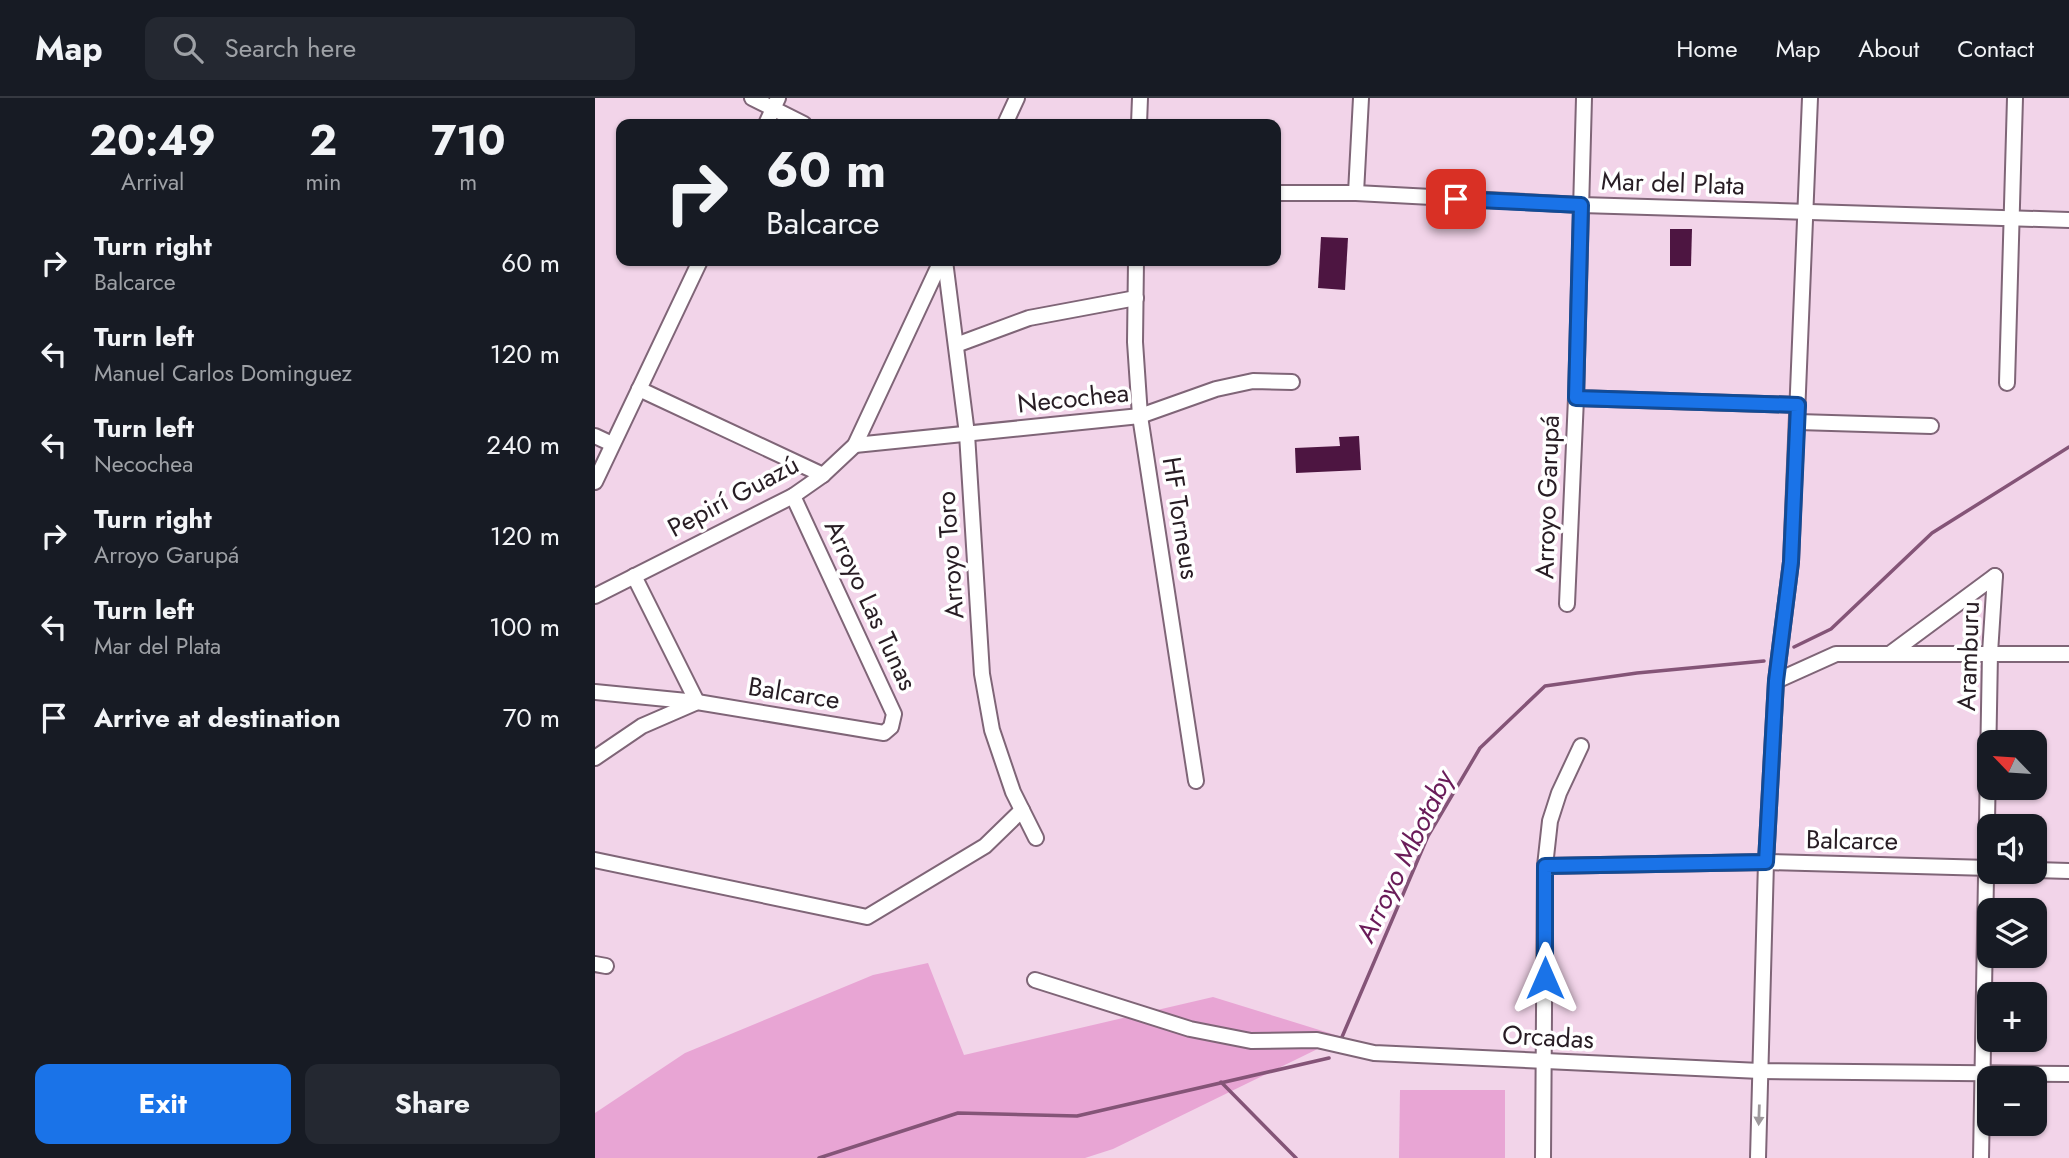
<!DOCTYPE html>
<meta charset="utf-8">
<style>
body{margin:0;font-family:Jost,sans-serif;background:#242831;color:#f1f3f6;height:100vh;display:flex;flex-direction:column;font-size:26px;white-space:nowrap}
*{box-sizing:border-box;margin:0}
p{font-size:23px;color:#9ea1a6}
.icon{flex:none;width:38px;height:38px;fill:none;stroke:currentColor;stroke-width:2;stroke-linecap:round;stroke-linejoin:round}
.map{position:relative;flex:1;overflow:hidden}
.details{display:flex;flex-direction:column;background:#171b24;width:595px}
.details>*{flex:none}
.hud{position:absolute;left:21px;top:21px;width:665px;height:147px;border-radius:14px;box-shadow:0 2px 5px #0004;background:#171b24;color:#f1f3f6;overflow:hidden}
.needle{width:46px;rotate:295deg}
.buttons{position:absolute;left:1382px;top:632px;display:grid;gap:14px}
.buttons a{display:grid;place-items:center;width:70px;height:70px;border-radius:14px;background:#171b24;box-shadow:0 2px 5px #0004;font-size:35px}
.pin{position:absolute;display:grid;place-items:center;width:60px;height:60px;color:#fff;margin:-30px;border-radius:14px;box-shadow:0 4px 10px #0006}
.me{position:absolute;width:77px;margin:-38px;rotate:0deg;stroke-linejoin:round;filter:drop-shadow(0 0 5px #0008)}
.turn{display:flex;align-items:center;gap:24px;height:147px;padding:0 35px;font-size:32px}
.turn .icon{width:91px;height:91px;stroke-width:2.5}
.turn b{display:block;font-size:49px;line-height:60px}
.eta{display:flex;justify-content:space-evenly;align-items:center;height:119px;text-align:center}
.eta b{font-size:42px;font-weight:700;line-height:49px}
.cta{display:flex;gap:14px;margin-top:auto;padding:14px 35px}
.cta a{flex:1;height:80px;border-radius:14px;background:#1a73e8;color:#fff;font-size:28px;font-weight:700;line-height:80px;text-align:center}
.cta a+a{background:#242831;color:#f1f3f6}
ul{padding:0;list-style:none}
li{display:flex;align-items:center;gap:21px;height:91px;padding:0 35px}
li div{flex:1}
li b{display:block;font-size:26px}
li em{font-style:normal}
header{display:flex;align-items:center;gap:42px;box-sizing:border-box;height:98px;padding:0 35px;background:#171b24;border-bottom:2px solid #363941}
header strong{font-size:33px}
nav{display:flex;gap:38px;margin-inline-start:auto;font-size:24px}
.search{width:490px;height:63px;background:#242831;display:flex;align-items:center;gap:18px;box-sizing:border-box;padding:0 24px;border-radius:14px;color:#9ea1a6;font-size:26px}
main{display:flex;flex:1;min-height:0}
.map>svg:first-child{display:block}
</style>
<header>
<strong>Map</strong>
<div class="search"><svg class="icon" aria-label="search" viewBox="0 0 24 24"><circle cx="10" cy="10" r="6"/><path d="M15 15l6 6"/></svg>Search here</div>
<nav><a>Home</a><a>Map</a><a>About</a><a>Contact</a></nav>
</header>
<main>
<section class="details">
<div class="eta">
<div><b>20:49</b><p>Arrival</p></div>
<div><b>2</b><p>min</p></div>
<div><b>710</b><p>m</p></div>
</div>
<ul>
<li><svg class="icon" aria-label="right" viewBox="0 0 24 24"><path d="M7 20v-9h11M14 6l5 5-5 5"/></svg><div><b>Turn right</b><p>Balcarce</p></div><em>60 m</em></li>
<li><svg class="icon" aria-label="left" viewBox="0 0 24 24"><path d="M17 20v-9H6M10 6l-5 5 5 5"/></svg><div><b>Turn left</b><p>Manuel Carlos Dominguez</p></div><em>120 m</em></li>
<li><svg class="icon" aria-label="left" viewBox="0 0 24 24"><path d="M17 20v-9H6M10 6l-5 5 5 5"/></svg><div><b>Turn left</b><p>Necochea</p></div><em>240 m</em></li>
<li><svg class="icon" aria-label="right" viewBox="0 0 24 24"><path d="M7 20v-9h11M14 6l5 5-5 5"/></svg><div><b>Turn right</b><p>Arroyo Garupá</p></div><em>120 m</em></li>
<li><svg class="icon" aria-label="left" viewBox="0 0 24 24"><path d="M17 20v-9H6M10 6l-5 5 5 5"/></svg><div><b>Turn left</b><p>Mar del Plata</p></div><em>100 m</em></li>
<li><svg class="icon" aria-label="arrive" viewBox="0 0 24 24"><path d="M6 21V4h12l-3 4 3 4H6"/></svg><div><b>Arrive at destination</b></div><em>70 m</em></li>
</ul>
<div class="cta"><a>Exit</a><a>Share</a></div>
</section>
<div class="map">
<svg width="1474" height="1060" viewBox="0 0 1474 1060">
<rect width="100%" height="100%" fill="#f2d4e9"/>
<g fill="#e8a5d4">
<polygon points="333,865 369,957 618,899 747,939 518,1051 490,1060 0,1060 0,1015 90,955 278,877"/>
<polygon points="805,992 910,992 910,1060 804,1060"/>
</g>
<g fill="none" stroke-linecap="round" stroke-linejoin="round">
<g stroke="#845477" stroke-width="3.5">
<polyline points="1199,549 1236,531 1337,435 1474,349"/>
<polyline points="747,939 833,738 885,650 950,588 1042,575 1169,563"/>
<polyline points="626,984 701,1060"/>
<polyline points="224,1060 363,1015 482,1018 734,960"/>
</g>
</g>
<g fill="#4d1541">
<polygon points="1075,131 1097,131 1096,168 1075,168"/>
<polygon points="726,139 753,140 750,192 723,190"/>
<polygon points="764,338 766,372 701,375 700,350 745,348 744,339"/>
</g>
<g fill="none" stroke-linecap="round" stroke-linejoin="round">
<g stroke="#7f6577" stroke-width="18">
<g id="minor">
<polyline points="157,0 209,26"/>
<polyline points="171,26 183,0"/>
<polyline points="410,26 422,0"/>
<polyline points="544,26 545,0"/>
<polyline points="681,95 761,95 986,107 1474,122"/>
<polyline points="761,95 766,0"/>
<polyline points="350,163 372,336 387,576 397,632 418,694 441,740"/>
<polyline points="541,163 540,244 545,318 601,683"/>
<polyline points="361,247 434,220 541,200"/>
<polyline points="1412,285 1420,0"/>
<polyline points="44,291 228,377"/>
<polyline points="981,300 1203,307"/>
<polyline points="1203,324 1336,328"/>
<polyline points="0,338 17,346"/>
<polyline points="260,347 545,318 621,291 658,283 697,284"/>
<polyline points="0,384 105,163"/>
<polyline points="39,478 102,604"/>
<polyline points="0,498 198,398 228,377 260,347 346,163"/>
<polyline points="972,506 981,300 989,0"/>
<polyline points="1296,555 1400,478"/>
<polyline points="1181,583 1241,556 1474,556"/>
<polyline points="0,594 102,604 289,635 296,629 299,616 198,398"/>
<polyline points="0,660 47,628 100,605"/>
<polyline points="0,762 272,819 390,748 427,712"/>
<polyline points="950,768 1171,764 1395,770"/>
<polyline points="1440,772 1474,773"/>
<polyline points="0,866 11,868"/>
<polyline points="440,882 595,931 656,943 722,942 779,955 1165,973 1474,976"/>
<polyline points="948,1060 950,768 955,723 964,695 986,648"/>
<polyline points="1163,1060 1171,764 1181,583 1196,464 1215,0"/>
<polyline points="1386,1060 1395,555 1400,478"/>
</g>
</g>
<use href="#minor" stroke="#fff" stroke-width="14"/>
</g>
<defs><path id="oneway-solid" d="M-6-.8H1V-3.2L6.5 0L1 3.2V.8H-6Z" transform="scale(1.75)"/></defs>
<use fill="#9e999c" href="#oneway-solid" transform="translate(1164 1017) rotate(92)"/>
<g fill="none" stroke-linecap="round" stroke-linejoin="round">
<g stroke="#114b97" stroke-width="18">
<polyline id="route" points="861,101 986,107 981,300 1203,307 1196,464 1181,583 1171,764 950,768 950,880"/>
</g>
<use href="#route" stroke="#1a73e8" stroke-width="12"/>
</g>
<g text-anchor="middle" stroke-width="7" stroke-linejoin="round" paint-order="stroke">
<g font-size="26" fill="#281d24" stroke="#fff">
<text transform="translate(1078 85) rotate(2)" y="9">Mar del Plata</text>
<text transform="translate(478 300) rotate(-6)" y="9">Necochea</text>
<text transform="translate(138 398) rotate(-28)" y="9">Pepirí Guazú</text>
<text transform="translate(952 399) rotate(-88)" y="9">Arroyo Garupá</text>
<text transform="translate(586 420) rotate(81)" y="9">HF Torneus</text>
<text transform="translate(355 457) rotate(-94)" y="9">Arroyo Toro</text>
<text transform="translate(276 507) rotate(65)" y="9">Arroyo Las Tunas</text>
<text transform="translate(1373 558) rotate(-88)" y="9">Aramburu</text>
<text transform="translate(199 595) rotate(9)" y="9">Balcarce</text>
<text transform="translate(1257 742) rotate(1)" y="9">Balcarce</text>
<text transform="translate(953 939) rotate(3)" y="9">Orcadas</text>
</g>
<g font-size="28" font-style="italic" fill="#6a1c59" stroke="#fff">
<text transform="translate(809 758) rotate(-64)" y="10">Arroyo Mbotaby</text>
</g>
</g>
</svg>
<div class="buttons">
<a><svg class="needle" viewBox="-14 -14 28 28"><path d="M0-13l5 13h-10z" fill="#e53935"/><path d="M0 13l5-13h-10z" fill="#9ea1a6"/></svg></a>
<a><svg class="icon" aria-label="sound" viewBox="0 0 24 24"><path d="M4 9h4l5-4v14l-5-4H4zM17 9q2 3 0 6"/></svg></a>
<a><svg class="icon" aria-label="layers" viewBox="0 0 24 24"><path d="M12 4l9 5-9 5-9-5zM3 14l9 5 9-5"/></svg></a>
<a>+</a>
<a>−</a>
</div>
<div class="pin" style="left:861px;top:101px;background:#d93025"><svg class="icon" aria-label="arrive" viewBox="0 0 24 24"><path d="M6 21V4h12l-3 4 3 4H6"/></svg></div>
<svg class="me" style="left:950px;top:880px" viewBox="-20 -20 40 40"><path d="M0-17L14 15 0 8-14 15z" fill="#1a73e8" stroke="#fff" stroke-width="4"/></svg>
<div class="hud">
<div class="turn"><svg class="icon" aria-label="right" viewBox="0 0 24 24"><path d="M7 20v-9h11M14 6l5 5-5 5"/></svg><div><b>60 m</b>Balcarce</div></div>
</div>
</div>
</main>
